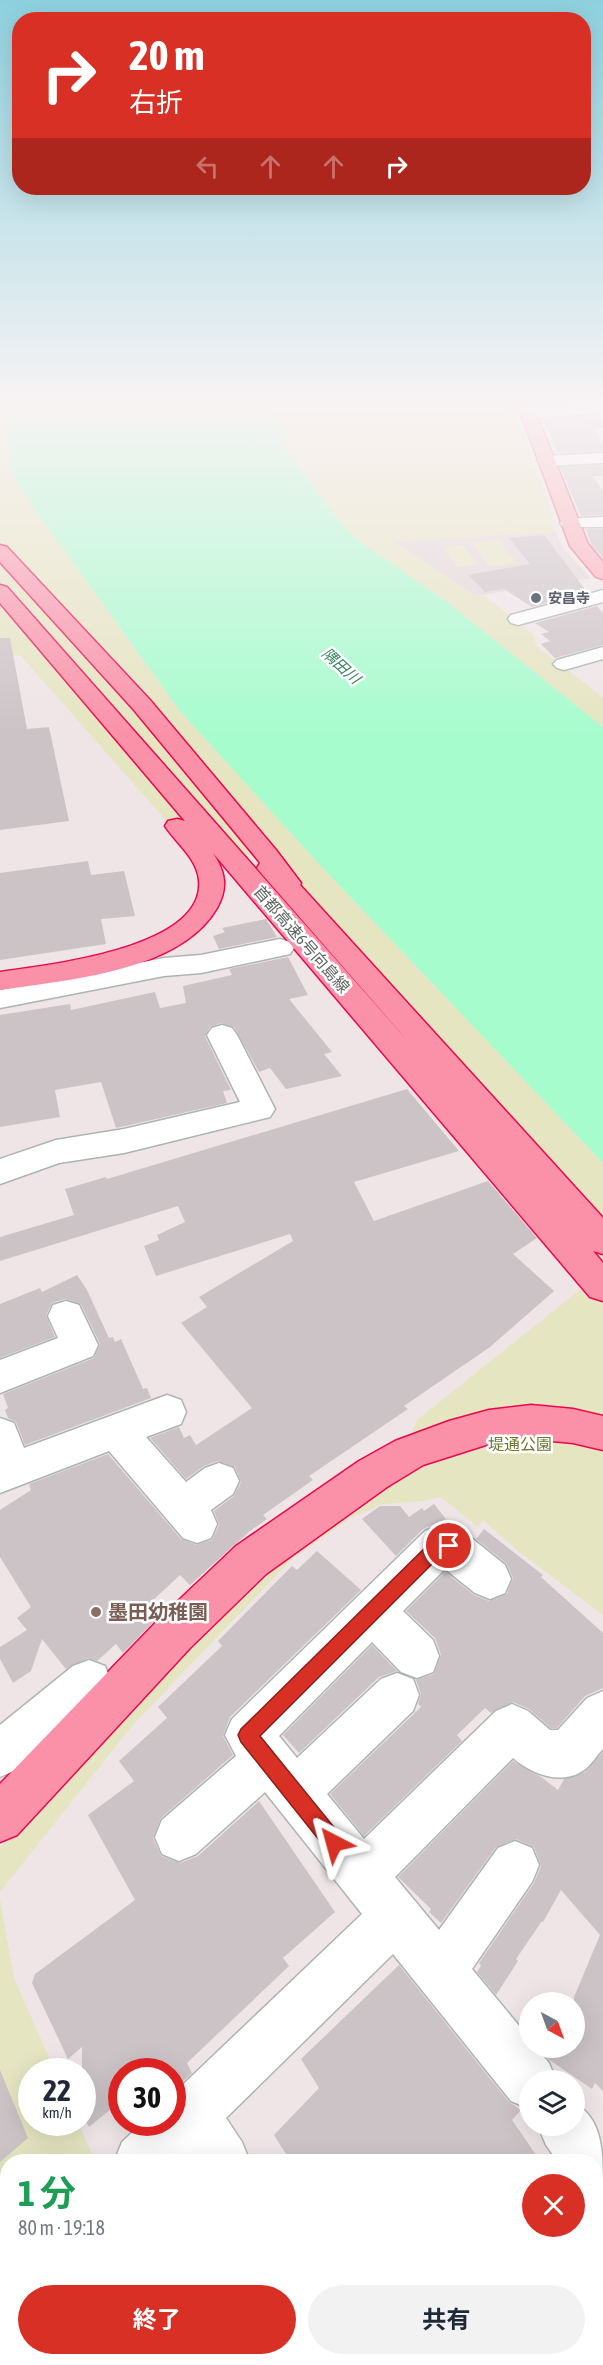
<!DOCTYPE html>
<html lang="ja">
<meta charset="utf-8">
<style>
body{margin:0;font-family:"Asap Condensed","Noto Sans JP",sans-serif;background:#f2f2f3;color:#1f2937;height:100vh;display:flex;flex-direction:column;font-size:22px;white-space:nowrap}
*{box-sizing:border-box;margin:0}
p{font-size:20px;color:#747a83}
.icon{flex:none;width:33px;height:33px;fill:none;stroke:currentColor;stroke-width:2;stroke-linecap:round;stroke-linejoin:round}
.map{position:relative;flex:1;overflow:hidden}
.details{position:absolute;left:0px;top:2154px;width:603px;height:212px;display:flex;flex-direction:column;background:#fff;border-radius:24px 24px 0 0;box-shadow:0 6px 24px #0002}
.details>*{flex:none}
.guide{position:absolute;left:12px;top:12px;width:579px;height:183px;border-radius:24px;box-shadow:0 6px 24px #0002;background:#d93025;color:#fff;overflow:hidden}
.needle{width:39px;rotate:139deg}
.buttons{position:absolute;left:519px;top:1992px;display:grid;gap:12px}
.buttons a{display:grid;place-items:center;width:66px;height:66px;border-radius:50%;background:#fff;box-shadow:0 6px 24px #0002;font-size:30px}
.speed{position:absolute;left:18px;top:2058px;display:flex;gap:12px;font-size:30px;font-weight:700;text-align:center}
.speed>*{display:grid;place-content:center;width:78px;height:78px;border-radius:50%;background:#fff;box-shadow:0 6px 24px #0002;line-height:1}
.speed small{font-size:15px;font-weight:400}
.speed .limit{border:9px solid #d22;background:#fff;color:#111}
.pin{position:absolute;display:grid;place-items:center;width:51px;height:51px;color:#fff;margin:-26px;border:3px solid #fff;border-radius:50%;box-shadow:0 2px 6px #0007}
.me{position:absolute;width:66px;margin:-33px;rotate:321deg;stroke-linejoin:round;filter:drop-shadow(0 0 4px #0008)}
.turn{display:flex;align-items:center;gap:21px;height:126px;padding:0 18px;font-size:27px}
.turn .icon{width:78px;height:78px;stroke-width:2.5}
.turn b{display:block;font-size:42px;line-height:51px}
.lanes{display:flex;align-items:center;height:57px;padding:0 18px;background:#0003;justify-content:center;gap:30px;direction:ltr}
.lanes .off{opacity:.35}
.round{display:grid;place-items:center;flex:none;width:63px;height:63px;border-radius:32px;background:#f2f2f3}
.head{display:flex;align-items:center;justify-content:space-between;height:102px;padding:0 18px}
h1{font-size:36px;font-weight:700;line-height:45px;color:#1e9e55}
.action{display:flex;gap:12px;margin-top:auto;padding:12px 18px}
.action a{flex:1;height:69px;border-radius:36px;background:#d93025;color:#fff;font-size:24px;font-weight:700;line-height:69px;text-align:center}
.action a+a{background:#f2f2f3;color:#1f2937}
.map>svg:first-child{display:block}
</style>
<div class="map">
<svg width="603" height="2365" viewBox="0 0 603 2365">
<rect width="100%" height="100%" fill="#efe5e7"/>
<polygon fill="#e2d6d8" points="556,532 562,547 591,578 475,596 393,541"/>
<g fill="#e5e5c2">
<polygon points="0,402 5,402 11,469 17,484 180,711 320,865 603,1163 603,1260 250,855 208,868 20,655 0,657"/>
<polygon points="256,402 506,402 515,413 546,497 556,532 394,542 475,596 484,595 534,635 536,646 603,697 603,727 447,602 361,543 345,528 279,441 288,440 261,415"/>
<polygon points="498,540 517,563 489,566 471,542"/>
<polygon points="463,545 478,565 457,567 443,547"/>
<polygon points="603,1277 603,1615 518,1551 483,1520 478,1527 441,1497 423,1501 382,1504 349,1519 292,1559 132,1726 0,1892 0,1847 152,1678 400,1447 411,1435 417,1420 577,1292"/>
<polygon points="0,1899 14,1978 55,2071 32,2072 32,2122 78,2123 95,2161 8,2162 7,2235 0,2219"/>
</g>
<polygon fill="#a7fcce" points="5,402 256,402 261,415 271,414 289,440 280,442 345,528 359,541 447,602 603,727 603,1163 320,865 180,711 17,484 11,470 8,430 5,430 3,408"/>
<g fill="#ccc3c6">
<polygon points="597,414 603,421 603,428 594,429 603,445 603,451 558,453 543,419"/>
<polygon points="603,465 603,476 593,476 603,491 603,515 581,516 560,467"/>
<polygon points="586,529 603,529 603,558 592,546"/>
<polygon points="544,535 587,592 532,607 504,589 485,592 468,575 530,564 509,538"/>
<polygon points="597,606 603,613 603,645 555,658 541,644 550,641 541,634 549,632 535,623"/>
<polygon points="0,638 10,638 27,729 49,727 69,821 0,830"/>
<polygon points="88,861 91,875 124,871 135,916 101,919 106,944 0,960 0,873"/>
<polygon points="266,919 277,937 219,949 213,936 225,932 222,928"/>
<polygon points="288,957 308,995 289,999 332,1052 324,1054 342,1076 286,1089 270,1068 259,1072 234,1027 221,1023 210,1027 205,1036 231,1090 223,1091 227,1103 116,1128 101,1082 55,1090 60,1117 0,1127 0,1015 70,1004 71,1010 155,992 160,1008 186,1003 183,986 232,975 229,969"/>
<polygon points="407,1089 459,1151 354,1182 374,1221 488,1181 537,1238 513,1254 554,1291 490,1347 404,1406 408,1409 309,1476 313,1480 263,1515 267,1519 250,1531 190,1585 180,1575 151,1602 162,1613 123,1653 116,1644 97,1661 88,1658 66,1669 42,1639 31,1671 13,1683 0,1659 0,1647 27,1630 17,1618 31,1607 0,1557 0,1510 31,1490 29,1484 108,1454 181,1539 196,1545 212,1540 219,1525 214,1511 234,1496 241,1482 235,1467 218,1461 204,1466 186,1479 150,1438 179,1427 184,1438 190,1435 196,1445 252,1408 181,1323 207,1307 199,1297 293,1241 290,1234 156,1276 144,1246 159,1240 157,1235 185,1222 178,1206 0,1261 0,1237 74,1215 65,1189 106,1177 107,1179"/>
<polygon points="77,1275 87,1290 109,1338 113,1337 115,1342 121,1339 143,1389 147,1388 151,1398 25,1445 16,1422 8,1418 5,1410 8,1408 3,1394 94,1358 100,1344 81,1304 65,1299 52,1303 46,1315 55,1337 0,1358 0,1304 40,1288 42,1292"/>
<polygon points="434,1504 446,1519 423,1529 396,1556 362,1519 380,1506 400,1506 409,1517 422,1508 424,1511"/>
<polygon points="484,1529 543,1575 541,1577 603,1633 603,1688 585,1696 557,1728 551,1728 529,1709 513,1702 491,1713 485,1708 457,1735 462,1741 364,1836 330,1794 421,1707 418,1704 421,1694 416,1680 434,1674 441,1655 435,1638 406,1611 445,1572 474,1595 489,1601 507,1594 513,1578 506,1563 476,1539"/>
<polygon points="317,1551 361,1590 230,1717 223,1736 233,1755 161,1818 153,1838 161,1856 180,1863 198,1856 259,1801 335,1912 283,1958 289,1966 187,2063 192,2073 172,2091 172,2072 122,2072 122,2100 89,2127 82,2114 82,2047 68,2059 32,1983 35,1974 135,1900 88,1815 134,1781 119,1761 167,1718 158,1707 222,1646 218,1641 292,1566 297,1570"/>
<polygon points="372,1645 397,1671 379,1677 299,1753 283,1735"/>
<polygon points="603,1752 603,2091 595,2083 592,2089 548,2059 539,2048 574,2048 574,1997 600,1935 561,1890 543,1922 542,1921 516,1959 518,1961 496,1995 477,1972 481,1966 479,1963 534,1883 541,1866 534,1847 516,1839 496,1847 441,1923 429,1912 431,1909 398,1877 513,1761 541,1777 558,1790 564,1779 585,1772"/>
<polygon points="399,1965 509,2102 521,2110 512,2120 541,2162 291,2162 274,2135 319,2088 301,2059"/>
<polygon points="0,2070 28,2138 0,2162"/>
</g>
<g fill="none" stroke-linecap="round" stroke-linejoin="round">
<g stroke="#aeb4b3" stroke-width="3">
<g id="minor">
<polygon points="476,402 496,402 489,406 478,405"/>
<polygon points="597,402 603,402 603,410 591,414 528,418 520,413 528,408"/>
<polygon points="603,453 603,463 545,466 537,461 545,456"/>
<polygon points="603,517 603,527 563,527 560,523 563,519"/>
<polygon points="603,590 603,602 518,625 511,623 508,619 511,615"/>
<polygon points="603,647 603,659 564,670 557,668 553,664 557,660"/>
<polygon points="280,939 290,942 294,948 290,954 201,973 164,976 0,1008 0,990 164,958 201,955"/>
<polygon points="222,1025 232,1028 237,1035 275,1109 270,1117 124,1153 59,1163 0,1184 0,1159 56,1140 124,1129 240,1102 207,1035 212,1028"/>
<polygon points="66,1301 79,1305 98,1345 93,1356 0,1393 0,1360 58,1338 48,1316 53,1305"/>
<polygon points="167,1395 181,1400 186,1412 181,1424 146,1437 186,1482 205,1468 219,1463 233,1468 239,1481 233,1494 211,1510 217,1524 211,1538 197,1543 183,1538 109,1451 0,1493 0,1418 14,1423 24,1448"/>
<path d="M440,1525l24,7 41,33 6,14 -6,14 -15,6 -15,-6 -30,-24 -42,42 30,29 6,16 -6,16 -16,6 -16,-6 -29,-30 -93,94 18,22 84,-79 16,-6 16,6 6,16 -6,16 -86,83 37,45 132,-128 16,-7 16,7 22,19h8l29,-32 16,-7v58c-6,6 -12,16 -19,21 -22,16 -53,4 -71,-12l-118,119 44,53 59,-82 17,-7 17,7 7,17 -7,17 -60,87 58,70v9h6l13,15 7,17h-26v29l-19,-8 -118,-147 -167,164 16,24 8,20h-60l-3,-5 -5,5h-68l8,-20 21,-20h29v-27l190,-181 -97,-122 -69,62 -17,7 -17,-7 -7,-17 7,-17 74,-64 -11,-21 7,-16 193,-188z"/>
<polygon points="89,1660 105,1666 111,1682 105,1698 16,1770 0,1777 0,1725 73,1666"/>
<path d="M574,2103c29,15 29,50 29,83l-7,3v-27h-38l-12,-17 -8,-19h36z"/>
<polygon points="8,2250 8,2310 0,2313 0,2253"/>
<polygon points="318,2358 380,2358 383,2365 321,2365"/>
<polygon points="428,2358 550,2358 553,2365 491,2365 490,2362 488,2365 425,2365"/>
</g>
</g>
<g stroke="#ed6084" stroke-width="3">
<polygon id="major" points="512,402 527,402 536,413 588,544 603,562 603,579 596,577 570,546 521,414"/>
</g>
<g stroke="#ec074a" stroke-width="3">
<g id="highway">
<path d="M0,545l7,2 143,153 126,150 25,33 -1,2 303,333v36l-10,-3 10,12v38l-13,-4 -377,-444c13,20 15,35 4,55 -37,64 -151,72 -217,82v-18c47,-7 206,-23 199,-92 -2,-22 -23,-37 -34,-54l3,-5 9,-2 8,2 -185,-218v-18l7,2 407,461 -153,-175 -4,-5 3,-5 -2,-3 -124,-150 -134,-148z"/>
<polygon points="531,1405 573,1409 603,1416 603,1450 573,1443 531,1439 489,1444 423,1465 387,1487 266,1574 190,1648 17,1835 0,1842 0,1784 160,1618 236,1546 359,1461 395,1441 449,1421 489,1410"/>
</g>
</g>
<use href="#minor" fill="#fff" fill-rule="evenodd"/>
<use href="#major" fill="#fcacb7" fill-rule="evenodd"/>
<use href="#highway" fill="#fa91a9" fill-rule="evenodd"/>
</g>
<linearGradient id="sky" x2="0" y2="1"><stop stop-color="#8ed1de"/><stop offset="0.55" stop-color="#f8f3f4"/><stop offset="1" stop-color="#f8f3f4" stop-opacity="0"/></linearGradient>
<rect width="603" height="733" fill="url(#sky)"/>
<polygon fill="#d93025" stroke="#8d1f18" stroke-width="1.5" points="440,1537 455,1540 458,1546 455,1551 443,1553 260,1736 341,1836 344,1843 341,1850 334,1853 327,1850 241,1742 238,1735 241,1729 434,1539"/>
<circle fill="#6b7280" stroke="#fff" stroke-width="2" cx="536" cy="598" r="6"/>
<circle fill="#8d6e63" stroke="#fff" stroke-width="2" cx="96" cy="1612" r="6"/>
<g text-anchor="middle" stroke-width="5" stroke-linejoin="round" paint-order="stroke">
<g font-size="14" font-weight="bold" fill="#5b616d" stroke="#fff" text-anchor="start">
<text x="548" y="603">安昌寺</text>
</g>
<g font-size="15" font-style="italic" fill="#36835f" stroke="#fff">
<text transform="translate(341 666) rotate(42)" y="5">隅田川</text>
</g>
<g font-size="16" fill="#5d6562" stroke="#fff">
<text transform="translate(302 939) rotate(49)" y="6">首都高速6号向島線</text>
</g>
<g font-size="16" fill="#717633" stroke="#fff">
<text x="520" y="1450">堤通公園</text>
</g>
<g font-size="20" font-weight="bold" fill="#785e54" stroke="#fff" text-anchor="start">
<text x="108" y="1619">墨田幼稚園</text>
</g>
</g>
</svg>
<div class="buttons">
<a><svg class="needle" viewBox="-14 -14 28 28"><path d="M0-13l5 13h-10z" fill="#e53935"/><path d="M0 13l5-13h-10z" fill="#747a83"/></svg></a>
<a><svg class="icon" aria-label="layers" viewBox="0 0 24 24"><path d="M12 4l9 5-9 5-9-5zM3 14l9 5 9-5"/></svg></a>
</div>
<div class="speed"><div>22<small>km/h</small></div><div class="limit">30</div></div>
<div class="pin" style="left:449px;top:1546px;background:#d93025"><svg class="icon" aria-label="arrive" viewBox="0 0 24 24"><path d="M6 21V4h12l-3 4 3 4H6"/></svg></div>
<svg class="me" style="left:334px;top:1843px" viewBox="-20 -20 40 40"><path d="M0-17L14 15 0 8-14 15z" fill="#d93025" stroke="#fff" stroke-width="4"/></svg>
<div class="guide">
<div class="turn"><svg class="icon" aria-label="right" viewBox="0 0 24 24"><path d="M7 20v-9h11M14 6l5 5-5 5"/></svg><div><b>20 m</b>右折</div></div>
<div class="lanes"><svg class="icon off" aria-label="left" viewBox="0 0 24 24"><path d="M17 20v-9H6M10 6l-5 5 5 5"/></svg><svg class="icon off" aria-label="ahead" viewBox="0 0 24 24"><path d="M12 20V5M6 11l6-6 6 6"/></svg><svg class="icon off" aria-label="ahead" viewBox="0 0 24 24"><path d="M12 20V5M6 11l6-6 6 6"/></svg><svg class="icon" aria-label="right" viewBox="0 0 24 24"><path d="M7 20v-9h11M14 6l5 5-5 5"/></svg></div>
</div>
<section class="details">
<div class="head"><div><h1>1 分</h1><p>80 m · 19:18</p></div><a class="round" style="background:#d93025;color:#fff"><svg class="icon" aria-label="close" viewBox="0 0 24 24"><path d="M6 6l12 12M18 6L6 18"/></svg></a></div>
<div class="action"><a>終了</a><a>共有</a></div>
</section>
</div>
